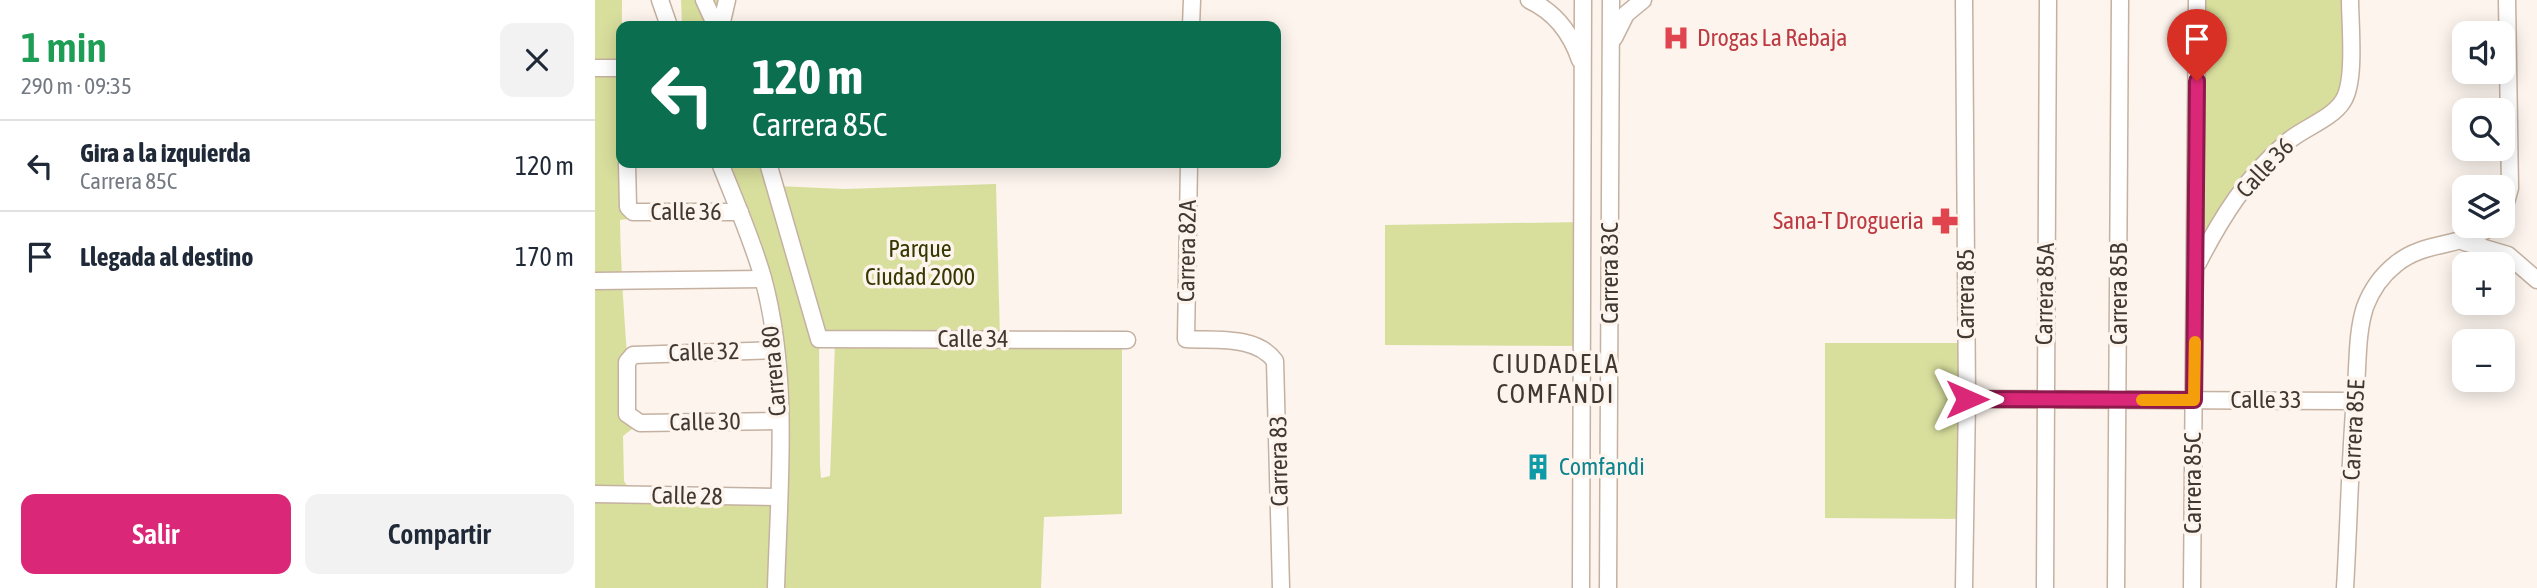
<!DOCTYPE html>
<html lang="es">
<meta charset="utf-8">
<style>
body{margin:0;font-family:"Asap Condensed",sans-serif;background:#f2f2f3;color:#1f2937;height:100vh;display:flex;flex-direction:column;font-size:26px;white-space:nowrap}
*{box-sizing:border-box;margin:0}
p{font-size:23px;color:#747a83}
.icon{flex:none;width:38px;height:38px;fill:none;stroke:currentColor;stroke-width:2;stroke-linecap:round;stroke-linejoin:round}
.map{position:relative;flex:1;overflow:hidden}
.side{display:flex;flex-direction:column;background:#fff;width:595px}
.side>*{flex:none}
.banner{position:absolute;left:21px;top:21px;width:665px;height:147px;border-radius:14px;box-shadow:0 4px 18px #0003;background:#0b6e4f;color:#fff;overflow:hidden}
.buttons{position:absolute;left:1857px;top:21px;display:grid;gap:14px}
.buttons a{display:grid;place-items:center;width:63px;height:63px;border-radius:14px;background:#fff;box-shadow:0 4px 18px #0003;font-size:35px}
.pin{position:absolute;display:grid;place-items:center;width:60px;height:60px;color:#fff;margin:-72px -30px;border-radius:50% 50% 50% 0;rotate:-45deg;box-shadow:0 0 7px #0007}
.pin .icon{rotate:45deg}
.me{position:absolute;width:77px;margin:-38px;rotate:90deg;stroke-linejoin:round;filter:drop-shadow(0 0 5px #0008)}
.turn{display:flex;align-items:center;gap:24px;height:147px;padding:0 21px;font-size:32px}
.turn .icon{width:91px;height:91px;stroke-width:2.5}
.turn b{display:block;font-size:49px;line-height:60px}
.round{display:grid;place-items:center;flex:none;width:74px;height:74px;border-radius:14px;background:#f2f2f3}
.head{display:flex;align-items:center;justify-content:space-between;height:119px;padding:0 21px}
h1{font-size:42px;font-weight:600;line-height:52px;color:#1e9e55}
.button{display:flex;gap:14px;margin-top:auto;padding:14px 21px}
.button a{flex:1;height:80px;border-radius:14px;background:#db2777;color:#fff;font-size:28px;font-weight:600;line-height:80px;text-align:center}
.button a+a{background:#f2f2f3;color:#1f2937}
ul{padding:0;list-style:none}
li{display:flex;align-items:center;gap:21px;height:91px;padding:0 21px;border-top:2px solid #e0e1e3}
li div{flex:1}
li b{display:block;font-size:26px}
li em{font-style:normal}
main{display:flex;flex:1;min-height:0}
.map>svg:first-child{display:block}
</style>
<main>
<section class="side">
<div class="head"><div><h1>1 min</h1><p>290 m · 09:35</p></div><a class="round"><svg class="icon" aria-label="close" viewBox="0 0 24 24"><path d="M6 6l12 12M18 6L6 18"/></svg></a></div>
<ul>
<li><svg class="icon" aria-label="left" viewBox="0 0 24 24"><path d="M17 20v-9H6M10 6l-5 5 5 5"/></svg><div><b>Gira a la izquierda</b><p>Carrera 85C</p></div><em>120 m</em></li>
<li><svg class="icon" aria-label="arrive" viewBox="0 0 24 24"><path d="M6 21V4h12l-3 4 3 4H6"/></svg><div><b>Llegada al destino</b></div><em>170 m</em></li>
</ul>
<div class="button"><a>Salir</a><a>Compartir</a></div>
</section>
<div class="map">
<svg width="1942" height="588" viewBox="0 0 1942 588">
<rect width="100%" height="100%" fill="#fcf4ed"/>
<g fill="#d8df9d">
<path d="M0,0h27l-1,163 7,56 -8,1c1,67 7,133 12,200v9l-9,7 1,45 8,13 146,3 1,-76 -16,-142 -43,-116h48l9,23 67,3 152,-5 4,155h-181l1,127 1,12 9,-2 5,-132 287,1v169l-78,3 -3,71h-446z"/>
<polygon points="86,0 132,0 126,26 87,26"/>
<polygon points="1602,0 1755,0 1748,102 1689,144 1602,265"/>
<polygon points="988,222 988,346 790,345 790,225"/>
<polygon points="1230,343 1367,343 1367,519 1230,518"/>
</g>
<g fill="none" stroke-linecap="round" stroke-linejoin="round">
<g stroke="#c5b1a1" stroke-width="19">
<g id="minor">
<polyline points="65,0 74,26"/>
<polyline points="109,0 121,26"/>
<path d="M934,0c26,12 42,33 51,60"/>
<polyline points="126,26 132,0"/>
<polyline points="596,26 597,0"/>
<polyline points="1019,38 1031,14 1048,0"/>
<polyline points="0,68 26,68"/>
<polyline points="32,163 33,207 38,212 145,212"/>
<path d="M125,163c15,38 32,76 43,115 27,99 16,209 13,310"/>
<polyline points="173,163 224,339 532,340"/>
<path d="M594,163l-3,176c30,2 70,-4 89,22l6,227"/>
<polyline points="1908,213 1915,188 1912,0"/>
<polyline points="1869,242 1913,255 1942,280"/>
<path d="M1603,263c23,-45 50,-88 89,-121 16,-14 45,-23 56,-41 13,-19 7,-77 7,-101"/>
<polyline points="0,281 168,279"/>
<polyline points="180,350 38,355 32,362 32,414 45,423 184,421"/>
<polyline points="1372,399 1760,401"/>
<polyline points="0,494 183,497"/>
<polyline points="986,588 988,0"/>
<polyline points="1013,588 1016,0"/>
<polyline points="1369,588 1372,399 1369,0"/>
<polyline points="1450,588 1453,0"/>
<polyline points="1521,588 1525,0"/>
<polyline points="1597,588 1602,0"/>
<path d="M1750,588c4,-67 5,-135 11,-202 2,-26 1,-54 9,-79 6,-16 17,-32 31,-43 29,-24 66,-16 96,-38"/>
</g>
</g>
<use href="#minor" stroke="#fff" stroke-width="16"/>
</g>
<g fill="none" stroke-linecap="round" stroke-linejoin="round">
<g stroke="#8e194d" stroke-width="18">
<polyline id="route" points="1372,399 1599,400 1602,81"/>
</g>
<use href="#route" stroke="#db2777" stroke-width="12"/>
<polyline stroke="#f59e0b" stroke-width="12" points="1547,400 1599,400 1600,342"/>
</g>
<defs>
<g id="hospital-bare" transform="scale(2.1)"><path d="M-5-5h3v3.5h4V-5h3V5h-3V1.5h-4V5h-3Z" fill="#e0444e" stroke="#fcf4ed" stroke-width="2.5" paint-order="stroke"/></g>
<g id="pharmacy-bare" transform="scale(2.1)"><path d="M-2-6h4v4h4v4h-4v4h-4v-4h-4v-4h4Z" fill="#e0444e" stroke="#fcf4ed" stroke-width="2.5" paint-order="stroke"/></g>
<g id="building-bare" transform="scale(2.1)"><path d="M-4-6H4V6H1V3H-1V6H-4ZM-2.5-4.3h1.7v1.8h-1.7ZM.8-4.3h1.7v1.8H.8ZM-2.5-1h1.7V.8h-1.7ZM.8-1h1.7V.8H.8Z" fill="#0f9aa8" stroke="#fcf4ed" stroke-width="2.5" paint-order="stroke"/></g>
</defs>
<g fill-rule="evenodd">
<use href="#hospital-bare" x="1081" y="38"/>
<use href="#pharmacy-bare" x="1350" y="221"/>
<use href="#building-bare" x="943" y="467"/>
</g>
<g text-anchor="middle" stroke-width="7" stroke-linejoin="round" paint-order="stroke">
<g font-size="24" fill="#be3a42" stroke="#fcf4ed" text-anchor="start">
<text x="1102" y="46">Drogas La Rebaja</text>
<text x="1329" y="229" text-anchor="end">Sana-T Drogueria</text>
</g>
<g font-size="24" fill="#403831" stroke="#fcf4ed">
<text transform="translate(1670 168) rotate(-47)" y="8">Calle 36</text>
<text x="91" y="220">Calle 36</text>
<text transform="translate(592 251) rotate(-89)" y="8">Carrera 82A</text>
<text transform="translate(1015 273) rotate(-90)" y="8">Carrera 83C</text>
<text transform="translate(1371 294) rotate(-90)" y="8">Carrera 85</text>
<text transform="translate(1450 294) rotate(-89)" y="8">Carrera 85A</text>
<text transform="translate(1524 294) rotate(-90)" y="8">Carrera 85B</text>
<text x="378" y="347">Calle 34</text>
<text transform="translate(109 352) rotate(-2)" y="8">Calle 32</text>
<text transform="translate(179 371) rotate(-95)" y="8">Carrera 80</text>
<text x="1671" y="408">Calle 33</text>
<text transform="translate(110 422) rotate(-1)" y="8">Calle 30</text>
<text transform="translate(1759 430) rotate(-87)" y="8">Carrera 85E</text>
<text transform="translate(684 461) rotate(-91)" y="8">Carrera 83</text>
<text transform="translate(1598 483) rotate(-90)" y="8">Carrera 85C</text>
<text transform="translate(92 496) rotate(1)" y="8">Calle 28</text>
</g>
<g font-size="24" fill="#353800" stroke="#fcf4ed">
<text x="325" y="257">Parque<tspan x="325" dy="28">Ciudad 2000</tspan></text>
</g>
<g font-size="24" fill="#0d838f" stroke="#fcf4ed" text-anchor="start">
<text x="964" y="475">Comfandi</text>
</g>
<g font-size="26" letter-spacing="2" fill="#403831" stroke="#fcf4ed">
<text x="961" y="373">CIUDADELA<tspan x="961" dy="30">COMFANDI</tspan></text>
</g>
</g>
</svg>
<div class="buttons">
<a><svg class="icon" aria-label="sound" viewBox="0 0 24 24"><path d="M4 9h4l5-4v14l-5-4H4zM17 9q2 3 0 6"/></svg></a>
<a><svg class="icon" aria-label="search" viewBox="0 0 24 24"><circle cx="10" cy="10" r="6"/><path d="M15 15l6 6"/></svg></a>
<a><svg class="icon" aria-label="layers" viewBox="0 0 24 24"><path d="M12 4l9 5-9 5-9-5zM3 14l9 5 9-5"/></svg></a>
<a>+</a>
<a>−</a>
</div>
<div class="pin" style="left:1602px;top:81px;background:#d93025"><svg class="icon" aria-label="arrive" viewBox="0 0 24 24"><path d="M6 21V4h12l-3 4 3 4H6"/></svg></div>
<svg class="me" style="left:1372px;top:399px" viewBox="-20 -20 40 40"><path d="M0-17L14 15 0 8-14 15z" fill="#db2777" stroke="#fff" stroke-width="4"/></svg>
<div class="banner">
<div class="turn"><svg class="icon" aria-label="left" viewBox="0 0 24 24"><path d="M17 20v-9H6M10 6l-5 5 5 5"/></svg><div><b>120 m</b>Carrera 85C</div></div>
</div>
</div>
</main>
